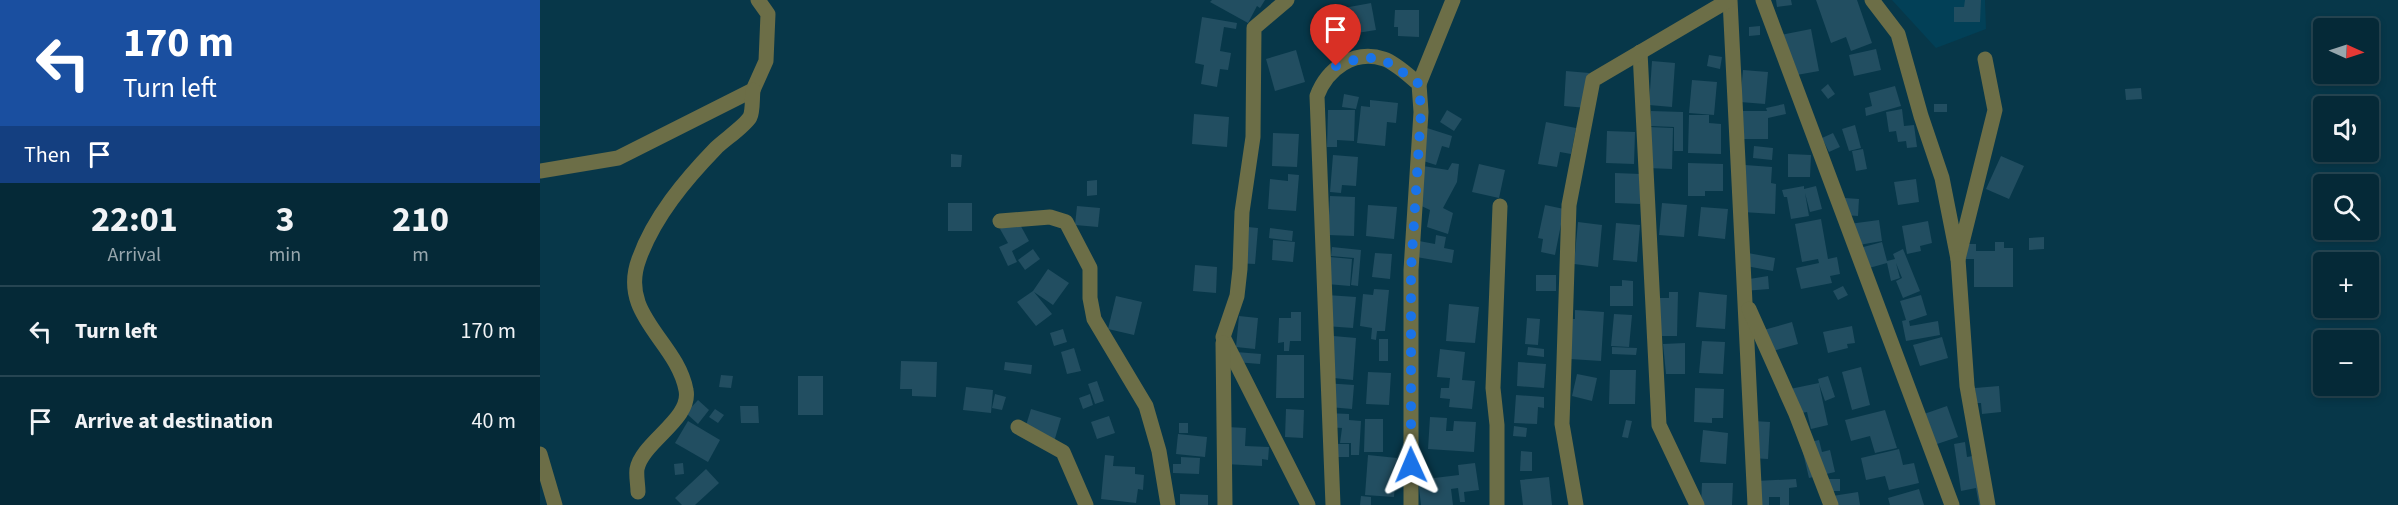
<!DOCTYPE html>
<meta charset="utf-8">
<style>
body{margin:0;font-family:"Source Sans 3",sans-serif;background:#133542;color:#f1f3f6;height:100vh;display:flex;flex-direction:column;font-size:22px;white-space:nowrap}
*{box-sizing:border-box;margin:0}
p{font-size:20px;color:#97a6ad}
.icon{flex:none;width:33px;height:33px;fill:none;stroke:currentColor;stroke-width:2;stroke-linecap:round;stroke-linejoin:round}
.map{position:relative;flex:1;overflow:hidden}
.panel{display:flex;flex-direction:column;background:#052937;width:540px}
.panel>*{flex:none}
.banner{background:#1a4fa0;color:#fff;overflow:hidden}
.needle{width:39px;rotate:93deg}
.controls{position:absolute;left:1773px;top:18px;display:grid;gap:12px}
.controls a{display:grid;place-items:center;width:66px;height:66px;border-radius:6px;background:#052937;box-shadow:0 3px 9px #0003,0 0 0 2px #264552;font-size:30px}
.pin{position:absolute;display:grid;place-items:center;width:51px;height:51px;color:#fff;margin:-62px -26px;border-radius:50% 50% 50% 0;rotate:-45deg;box-shadow:0 0 6px #0007}
.pin .icon{rotate:45deg}
.me{position:absolute;width:66px;margin:-33px;rotate:359deg;stroke-linejoin:round;filter:drop-shadow(0 0 4px #0008)}
.turn{display:flex;align-items:center;gap:21px;height:126px;padding:0 24px;font-size:27px}
.turn .icon{width:78px;height:78px;stroke-width:2.5}
.turn b{display:block;font-size:42px;line-height:51px}
.then{display:flex;align-items:center;height:57px;padding:0 24px;background:#0003;gap:12px;font-size:22px}
.eta{display:flex;justify-content:space-evenly;align-items:center;height:102px;text-align:center}
.eta b{font-size:36px;font-weight:700;line-height:42px}
ul{padding:0;list-style:none}
li{display:flex;align-items:center;gap:18px;height:90px;padding:0 24px;border-top:2px solid #264552}
li div{flex:1}
li b{display:block;font-size:22px}
li em{font-style:normal}
main{display:flex;flex:1;min-height:0}
.map>svg:first-child{display:block}
</style>
<main>
<section class="panel">
<div class="banner">
<div class="turn"><svg class="icon" aria-label="left" viewBox="0 0 24 24"><path d="M17 20v-9H6M10 6l-5 5 5 5"/></svg><div><b>170 m</b>Turn left</div></div>
<div class="then">Then<svg class="icon" aria-label="arrive" viewBox="0 0 24 24"><path d="M6 21V4h12l-3 4 3 4H6"/></svg></div>
</div>
<div class="eta">
<div><b>22:01</b><p>Arrival</p></div>
<div><b>3</b><p>min</p></div>
<div><b>210</b><p>m</p></div>
</div>
<ul>
<li><svg class="icon" aria-label="left" viewBox="0 0 24 24"><path d="M17 20v-9H6M10 6l-5 5 5 5"/></svg><div><b>Turn left</b></div><em>170 m</em></li>
<li><svg class="icon" aria-label="arrive" viewBox="0 0 24 24"><path d="M6 21V4h12l-3 4 3 4H6"/></svg><div><b>Arrive at destination</b></div><em>40 m</em></li>
</ul>
</section>
<div class="map">
<svg width="1858" height="505" viewBox="0 0 1858 505">
<rect width="100%" height="100%" fill="#073749"/>
<polygon fill="#024057" points="1352,0 1445,0 1446,29 1396,48"/>
<g fill="#224e61">
<polygon points="672,0 725,0 720,8 717,6 708,23 670,2"/>
<polygon points="1236,0 1251,0 1252,5 1237,7"/>
<polygon points="1276,0 1317,0 1332,43 1311,51 1306,37 1291,43"/>
<polygon points="1425,0 1441,0 1440,22 1414,22 1414,7 1424,7"/>
<polygon points="831,3 836,30 798,36 793,10"/>
<polygon points="855,10 879,10 879,37 858,36 858,27 854,27"/>
<polygon points="662,17 697,23 696,29 684,27 680,51 691,53 688,70 680,69 677,87 661,84 664,65 655,63"/>
<polygon points="1220,26 1220,35 1209,36 1209,27"/>
<polygon points="1271,29 1279,71 1251,76 1236,36"/>
<polygon points="1336,49 1341,70 1314,76 1309,55"/>
<polygon points="756,50 765,82 735,91 726,59"/>
<polygon points="1169,55 1182,57 1180,69 1167,66"/>
<polygon points="1112,61 1135,63 1132,107 1109,105"/>
<polygon points="1203,70 1228,72 1225,104 1200,102"/>
<polygon points="1026,71 1049,73 1047,108 1024,106"/>
<polygon points="1152,80 1177,82 1174,115 1149,113"/>
<polygon points="1288,84 1295,94 1288,99 1281,90"/>
<polygon points="1355,86 1361,106 1326,116 1325,108 1332,106 1329,93"/>
<polygon points="1601,88 1602,99 1586,100 1585,89"/>
<polygon points="804,94 819,97 816,109 802,107"/>
<polygon points="830,100 858,103 856,123 847,122 845,146 817,143 821,106 830,107"/>
<polygon points="1244,104 1246,114 1228,118 1228,139 1200,139 1200,111 1227,111 1226,108"/>
<rect x="1394" y="104" width="13" height="8"/>
<polygon points="1362,109 1364,126 1374,125 1377,147 1367,148 1366,141 1358,142 1356,131 1349,132 1346,112"/>
<polygon points="788,110 815,110 814,141 797,140 797,147 787,147"/>
<polygon points="907,110 922,119 914,131 900,122"/>
<polygon points="1111,111 1143,112 1143,151 1134,151 1134,127 1111,126"/>
<polygon points="654,114 689,117 687,147 652,144"/>
<polygon points="1149,115 1169,115 1169,123 1181,124 1181,154 1148,153"/>
<polygon points="1006,122 1036,128 1031,154 1020,152 1017,167 998,164"/>
<polygon points="1315,125 1321,148 1309,151 1302,129"/>
<polygon points="1109,127 1133,128 1132,169 1107,168"/>
<polygon points="887,128 912,136 909,148 902,146 896,165 877,159"/>
<polygon points="1067,131 1095,132 1094,164 1066,163"/>
<polygon points="733,133 759,134 757,167 732,166"/>
<polygon points="1293,133 1300,147 1289,152 1282,138"/>
<polygon points="1214,146 1233,148 1232,160 1213,158"/>
<polygon points="1323,149 1327,169 1316,171 1312,151"/>
<polygon points="411,154 422,155 421,167 411,167"/>
<polygon points="1248,154 1271,155 1270,177 1248,177"/>
<polygon points="793,155 818,157 816,186 802,185 801,193 790,192"/>
<polygon points="1461,156 1484,166 1469,199 1446,189"/>
<polygon points="912,163 919,164 917,182 903,208 913,213 908,234 887,227 890,210 877,204 883,166 908,170"/>
<polygon points="1148,163 1183,164 1183,191 1165,191 1165,196 1148,196"/>
<polygon points="939,164 965,170 959,198 932,192"/>
<polygon points="1205,165 1232,167 1231,183 1236,184 1235,214 1202,212"/>
<polygon points="1075,173 1101,174 1100,204 1075,203"/>
<polygon points="748,174 759,175 756,211 728,209 730,179 748,181"/>
<polygon points="1376,179 1379,202 1358,205 1354,182"/>
<polygon points="557,180 557,195 547,196 547,181"/>
<polygon points="1264,186 1264,189 1276,186 1282,209 1270,212 1265,193 1269,216 1251,219 1247,197 1244,197 1242,190"/>
<polygon points="790,196 815,197 814,236 788,235"/>
<polygon points="1305,198 1319,199 1318,216 1304,215"/>
<rect x="408" y="203" width="24" height="28"/>
<polygon points="1122,203 1147,205 1144,237 1119,235"/>
<polygon points="828,205 857,207 854,239 826,236"/>
<polygon points="1005,205 1024,209 1015,255 1001,252 1003,239 998,238"/>
<polygon points="537,206 560,208 558,227 535,225"/>
<polygon points="1161,207 1188,209 1185,239 1158,236"/>
<polygon points="477,219 489,241 472,251 477,262 468,266 459,247 468,243 460,229"/>
<polygon points="1281,219 1288,259 1297,257 1300,274 1290,276 1292,283 1261,289 1256,268 1279,263 1278,259 1262,262 1255,224"/>
<polygon points="1339,220 1342,241 1313,246 1309,224"/>
<polygon points="1388,221 1392,243 1380,246 1381,251 1367,254 1362,226"/>
<polygon points="1038,222 1062,225 1058,267 1034,264"/>
<polygon points="1076,223 1100,225 1097,262 1073,260"/>
<polygon points="698,226 718,228 715,264 695,263"/>
<polygon points="730,228 753,231 752,241 729,238"/>
<polygon points="896,235 906,237 904,248 914,250 912,263 876,257 879,241 895,244"/>
<polygon points="1504,237 1504,249 1489,250 1489,238"/>
<polygon points="733,240 755,242 753,262 732,260"/>
<polygon points="1342,242 1347,261 1355,259 1353,254 1363,249 1380,291 1363,298 1356,281 1362,278 1356,263 1360,278 1351,281 1347,263 1322,270 1316,249"/>
<polygon points="1455,242 1464,242 1464,248 1473,248 1473,287 1434,287 1434,259 1423,259 1423,244 1436,244 1436,251 1455,251"/>
<polygon points="792,247 821,250 818,286 811,285 814,258 791,256"/>
<polygon points="493,249 500,259 485,270 478,260"/>
<polygon points="835,253 852,254 850,279 832,277"/>
<polygon points="1208,253 1235,258 1233,271 1206,266"/>
<polygon points="790,257 812,259 810,286 787,284"/>
<polygon points="655,265 677,267 676,293 653,291"/>
<polygon points="508,269 529,283 513,305 494,292 512,314 496,326 477,302 493,291"/>
<rect x="996" y="275" width="20" height="16"/>
<polygon points="1228,276 1229,289 1204,291 1203,280"/>
<polygon points="1082,280 1093,281 1093,306 1070,306 1070,286 1082,286"/>
<polygon points="1303,286 1308,295 1298,300 1293,291"/>
<polygon points="834,289 849,290 845,331 837,331 836,340 831,339 832,328 820,326 823,294 833,295"/>
<polygon points="1129,292 1138,292 1137,336 1118,336 1118,298 1129,298"/>
<polygon points="1159,292 1187,295 1185,329 1156,327"/>
<polygon points="787,295 816,297 813,328 785,326"/>
<polygon points="1381,295 1387,315 1369,321 1370,326 1398,321 1400,335 1366,341 1362,321 1366,320 1360,301"/>
<polygon points="576,296 602,302 594,335 568,329"/>
<polygon points="909,304 939,307 935,343 906,341"/>
<polygon points="1035,310 1064,312 1061,361 1030,359 1026,319 1035,319"/>
<polygon points="751,312 761,312 761,341 750,341 749,351 744,351 744,342 738,343 739,318 751,318"/>
<polygon points="1074,314 1092,315 1089,347 1071,346"/>
<polygon points="699,316 718,318 715,349 696,347"/>
<polygon points="987,318 1000,319 998,345 985,344"/>
<polygon points="1252,322 1258,344 1225,353 1220,331"/>
<polygon points="1312,326 1315,343 1307,344 1308,348 1288,353 1283,332"/>
<polygon points="523,329 527,342 514,346 510,333"/>
<polygon points="782,335 816,338 813,380 784,377"/>
<polygon points="1402,337 1408,358 1380,366 1373,345"/>
<rect x="839" y="339" width="9" height="22"/>
<polygon points="1162,341 1185,342 1183,374 1159,373"/>
<polygon points="1145,343 1145,374 1126,374 1123,344"/>
<polygon points="988,347 1004,349 1004,357 987,355"/>
<polygon points="1072,347 1097,348 1096,355 1072,354"/>
<polygon points="534,348 541,371 527,374 521,352"/>
<polygon points="900,349 925,352 922,380 935,381 932,409 909,407 910,399 900,398 901,388 909,388 910,378 897,377"/>
<polygon points="696,352 721,354 720,364 695,362"/>
<polygon points="737,355 764,355 764,398 736,398"/>
<polygon points="361,361 397,362 396,397 372,396 372,389 360,389"/>
<polygon points="465,362 492,365 491,374 464,370"/>
<polygon points="978,362 1006,364 1004,388 977,386"/>
<polygon points="1321,367 1330,405 1312,410 1302,372"/>
<polygon points="1070,370 1096,370 1095,404 1069,404"/>
<polygon points="828,372 851,373 849,405 826,404"/>
<polygon points="1037,374 1057,378 1052,401 1032,396"/>
<polygon points="181,375 193,376 191,388 179,387"/>
<rect x="258" y="376" width="25" height="39"/>
<polygon points="1288,376 1295,397 1285,401 1279,384 1288,425 1271,429 1267,412 1255,414 1250,389 1279,383 1278,379"/>
<polygon points="557,381 564,401 555,404 548,384"/>
<polygon points="784,383 814,385 812,409 789,407"/>
<polygon points="1459,386 1461,412 1442,414 1441,403 1436,403 1435,388"/>
<polygon points="426,387 453,390 451,413 423,410"/>
<polygon points="1155,388 1184,389 1183,418 1172,418 1172,423 1154,422"/>
<polygon points="455,394 466,397 462,410 452,408"/>
<polygon points="550,394 553,405 543,409 539,398"/>
<polygon points="976,395 1004,397 1004,408 998,407 997,424 974,423"/>
<polygon points="158,400 169,410 158,424 146,413"/>
<polygon points="200,406 218,406 219,423 201,423"/>
<polygon points="1407,406 1418,437 1394,445 1384,414"/>
<polygon points="175,409 184,415 178,423 169,417"/>
<polygon points="491,409 521,418 514,442 484,432"/>
<polygon points="746,409 764,410 763,438 745,437"/>
<polygon points="1345,410 1357,448 1335,453 1330,436 1311,441 1305,420"/>
<polygon points="787,413 809,414 809,420 821,421 819,455 811,455 811,443 800,443 802,428 786,427"/>
<polygon points="569,416 575,433 557,439 551,422"/>
<polygon points="890,417 907,418 906,431 913,431 914,421 936,422 934,452 888,449"/>
<polygon points="825,419 843,419 843,452 824,452"/>
<polygon points="1086,420 1092,421 1088,438 1082,437"/>
<polygon points="148,421 180,440 168,462 135,443"/>
<polygon points="1213,421 1230,422 1228,459 1210,458"/>
<rect x="639" y="423" width="9" height="10"/>
<polygon points="974,426 987,428 986,437 973,436"/>
<polygon points="687,427 706,428 705,446 729,447 728,460 722,459 722,466 685,464"/>
<polygon points="1163,430 1188,433 1186,464 1160,462"/>
<polygon points="638,434 667,437 665,457 636,454"/>
<polygon points="1279,440 1282,452 1290,450 1295,472 1269,478 1261,444"/>
<polygon points="1425,442 1427,457 1444,454 1452,505 1439,505 1436,488 1421,491 1414,444"/>
<rect x="790" y="444" width="19" height="13"/>
<polygon points="1359,449 1363,465 1374,463 1379,483 1349,490 1345,476 1326,480 1321,458"/>
<polygon points="981,451 992,452 992,471 980,471"/>
<polygon points="565,455 574,456 573,466 595,467 595,474 604,475 603,490 598,489 596,503 561,499"/>
<polygon points="828,455 857,458 854,497 825,495"/>
<polygon points="641,457 660,458 659,474 633,473 633,464 641,464"/>
<polygon points="143,463 144,474 135,475 134,464"/>
<polygon points="935,463 939,490 924,492 925,502 920,502 918,488 911,489 913,505 881,505 878,480 919,475 918,465"/>
<polygon points="166,469 179,483 155,505 142,505 135,498"/>
<polygon points="1009,477 1012,505 983,505 980,480"/>
<polygon points="1256,479 1257,487 1249,488 1249,505 1240,505 1240,497 1229,497 1229,505 1217,505 1216,481"/>
<rect x="1286" y="479" width="14" height="12"/>
<polygon points="1162,483 1193,483 1192,505 1161,505"/>
<polygon points="1379,489 1384,505 1350,505 1348,498"/>
<polygon points="1318,492 1320,505 1287,505 1286,497"/>
<polygon points="640,494 668,495 668,505 640,505"/>
<polygon points="821,496 831,497 831,505 820,505"/>
</g>
<g fill="none" stroke-linecap="round" stroke-linejoin="round">
<g stroke="#6c6e47" stroke-width="15">
<polyline points="747,0 714,28 713,137 702,212 700,269 697,296 683,337 768,505"/>
<polyline points="1190,0 1215,505"/>
<polyline points="1223,0 1412,505"/>
<polyline points="1332,0 1358,34 1381,116 1402,178 1418,259 1455,110 1445,59"/>
<polyline points="1100,52 1119,425 1157,505"/>
<polyline points="879,84 913,0"/>
<polyline points="0,171 78,158 213,90 226,61 228,14 218,0"/>
<polyline points="460,221 510,217 526,222 550,268 550,298 554,319 606,406 619,451 628,505"/>
<polyline points="1418,259 1427,386 1448,505"/>
<polyline points="1209,309 1256,414 1291,505"/>
<polyline points="683,343 685,505"/>
<polyline points="478,427 523,452 546,505"/>
<polyline points="0,454 15,505"/>
<path d="M98,492c0,-7 -2,-16 -1,-23 5,-27 55,-50 49,-79 -9,-49 -68,-75 -47,-131 15,-42 46,-79 77,-111 8,-8 29,-22 34,-31 3,-6 2,-19 3,-27"/>
<path d="M793,505l-16,-409c10,-27 37,-47 67,-37 12,4 25,17 35,25l2,28 -10,158v235"/>
<polyline points="957,505 957,425 953,388 960,206"/>
<polyline points="1036,505 1022,424 1029,205 1053,80 1189,0"/>
</g>
</g>
<g fill="none" stroke-linecap="round" stroke-linejoin="round">
<path stroke="#1a73e8" stroke-width="10" stroke-dasharray="0 18" d="M796,66c43,-16 48,-7 83,18l2,28 -10,158v195"/>
</g>
</svg>
<div class="controls">
<a><svg class="needle" viewBox="-14 -14 28 28"><path d="M0-13l5 13h-10z" fill="#e53935"/><path d="M0 13l5-13h-10z" fill="#97a6ad"/></svg></a>
<a><svg class="icon" aria-label="sound" viewBox="0 0 24 24"><path d="M4 9h4l5-4v14l-5-4H4zM17 9q2 3 0 6"/></svg></a>
<a><svg class="icon" aria-label="search" viewBox="0 0 24 24"><circle cx="10" cy="10" r="6"/><path d="M15 15l6 6"/></svg></a>
<a>+</a>
<a>−</a>
</div>
<div class="pin" style="left:796px;top:66px;background:#d93025"><svg class="icon" aria-label="arrive" viewBox="0 0 24 24"><path d="M6 21V4h12l-3 4 3 4H6"/></svg></div>
<svg class="me" style="left:871px;top:465px" viewBox="-20 -20 40 40"><path d="M0-17L14 15 0 8-14 15z" fill="#1a73e8" stroke="#fff" stroke-width="4"/></svg>
</div>
</main>
